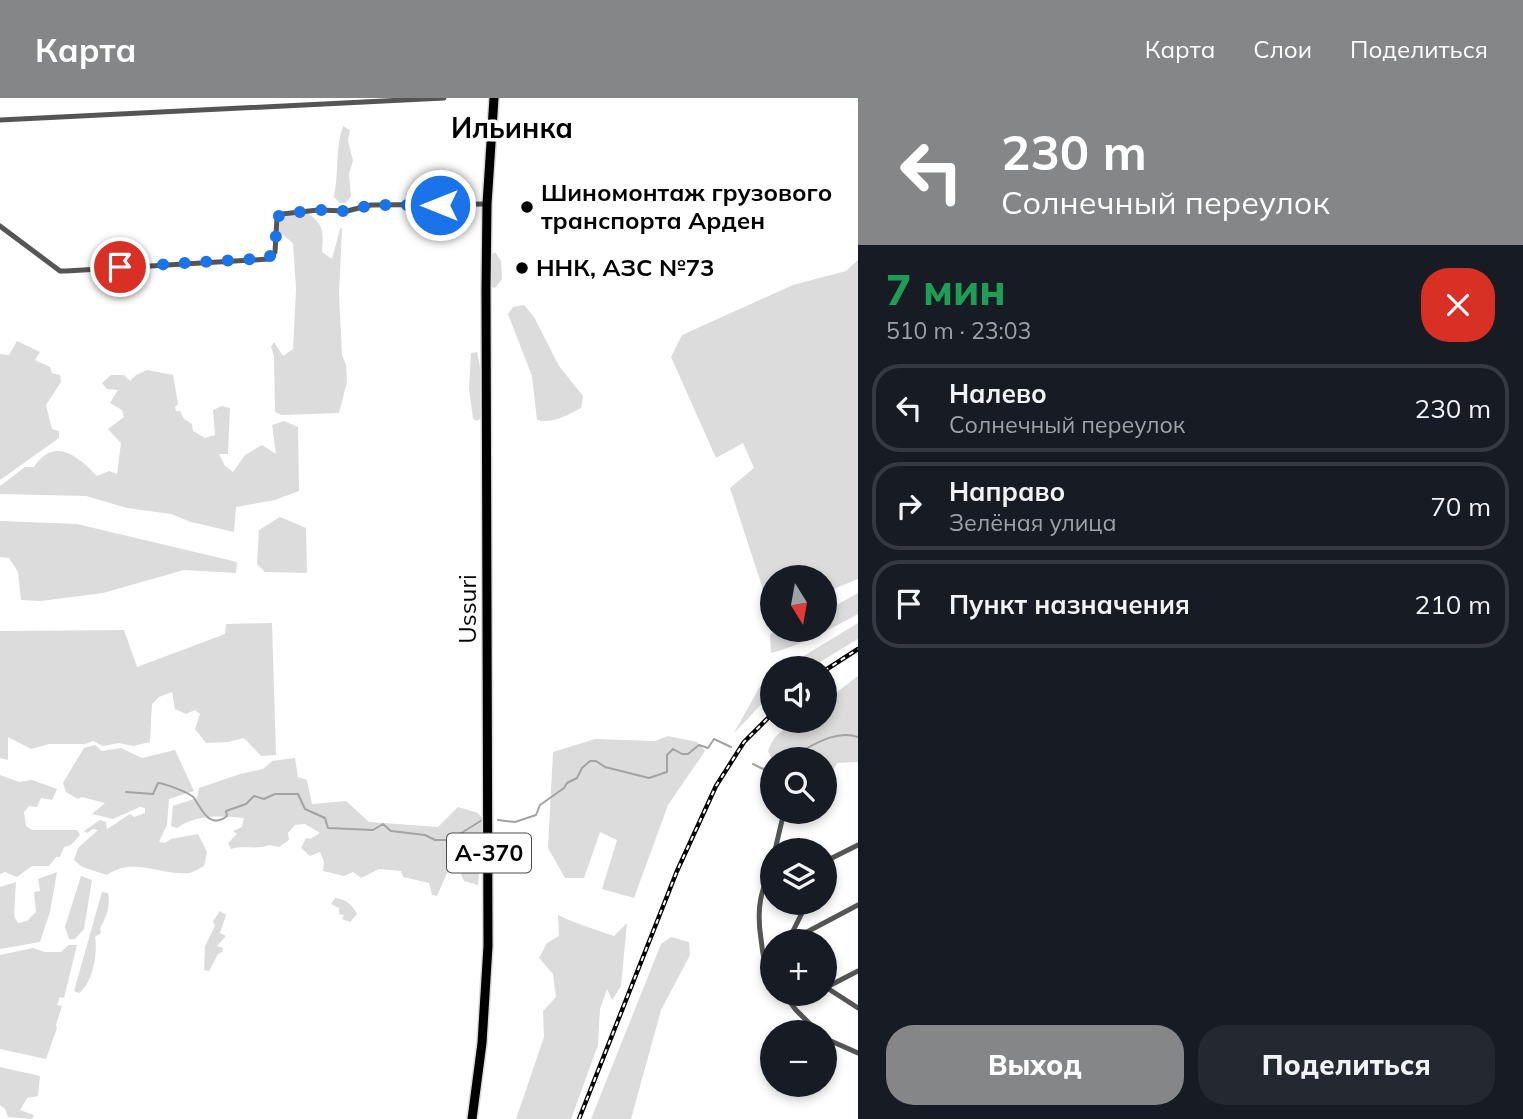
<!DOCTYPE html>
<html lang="ru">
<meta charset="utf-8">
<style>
body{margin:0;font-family:Mulish,sans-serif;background:#242831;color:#f1f3f6;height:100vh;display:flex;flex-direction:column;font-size:26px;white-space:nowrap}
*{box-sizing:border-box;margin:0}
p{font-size:23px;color:#9ea1a6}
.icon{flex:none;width:38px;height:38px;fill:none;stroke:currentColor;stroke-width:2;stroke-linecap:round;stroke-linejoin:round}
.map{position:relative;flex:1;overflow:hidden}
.sheet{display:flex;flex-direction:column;background:#171b24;width:665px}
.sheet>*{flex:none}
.banner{background:#858687;color:#fff;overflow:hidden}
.needle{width:46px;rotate:169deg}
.buttons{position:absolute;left:760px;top:467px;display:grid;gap:14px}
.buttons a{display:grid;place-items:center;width:77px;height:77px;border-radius:50%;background:#171b24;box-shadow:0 4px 10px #0003;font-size:35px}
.pin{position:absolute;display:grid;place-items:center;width:60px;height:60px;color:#fff;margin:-30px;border:4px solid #fff;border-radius:50%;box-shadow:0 2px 7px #0007}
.me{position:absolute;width:77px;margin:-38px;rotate:270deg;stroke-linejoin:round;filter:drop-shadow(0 0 5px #0008)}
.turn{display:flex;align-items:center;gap:24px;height:147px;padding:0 28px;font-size:32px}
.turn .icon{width:91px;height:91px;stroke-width:2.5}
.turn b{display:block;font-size:49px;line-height:60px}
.round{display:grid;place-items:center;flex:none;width:74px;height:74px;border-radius:28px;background:#242831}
.headline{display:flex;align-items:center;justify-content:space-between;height:119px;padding:0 28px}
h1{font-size:42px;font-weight:800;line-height:52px;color:#1e9e55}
.cta{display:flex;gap:14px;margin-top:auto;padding:14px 28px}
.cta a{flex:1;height:80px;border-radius:28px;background:#858687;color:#fff;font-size:28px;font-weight:800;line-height:80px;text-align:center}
.cta a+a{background:#242831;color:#f1f3f6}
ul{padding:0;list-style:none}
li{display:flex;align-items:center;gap:21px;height:88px;margin:0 14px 10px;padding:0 14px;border:4px solid #363941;border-radius:28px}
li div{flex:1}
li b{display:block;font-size:26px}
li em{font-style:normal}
header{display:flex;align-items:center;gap:42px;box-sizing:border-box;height:98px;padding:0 35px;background:#858687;color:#fff}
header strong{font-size:33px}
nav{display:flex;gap:38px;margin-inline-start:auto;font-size:24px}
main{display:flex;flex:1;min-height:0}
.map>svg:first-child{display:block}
</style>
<header>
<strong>Карта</strong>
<nav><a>Карта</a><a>Слои</a><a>Поделиться</a></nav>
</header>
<main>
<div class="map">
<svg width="858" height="1021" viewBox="0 0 858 1021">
<rect width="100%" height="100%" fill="#fff"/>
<g fill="#dcdcdc">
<path d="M343,28l7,4 -2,10 5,21 -4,13 2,22 -5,7h-6l-6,-6c5,-24 1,-48 9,-71z"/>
<path d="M308,115c17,13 15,19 14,39l10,7 8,-30 2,-1 -3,66 3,61 4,10 1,17 -8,31 -57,2 -7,-3 -1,-56 -3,-9 3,-5 9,14 10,-7 3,-60 -3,-46 -15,-12 2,-11 8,-5z"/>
<polygon points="495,154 501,163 502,181 495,190 492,189 488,183 488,159"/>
<polygon points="858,162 858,481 824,495 824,480 772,480 772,519 730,390 754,370 743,345 716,360 671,259 682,237 793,187 846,173"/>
<path d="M524,207l10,12 25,49 24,30 -2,12c-14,7 -28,16 -44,12l-5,-44 -24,-62 5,-7z"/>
<polygon points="17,243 40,254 35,262 50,269 52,275 60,277 61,284 46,307 52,331 59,333 59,340 0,382 0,256 9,257"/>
<polygon points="477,254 480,269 481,320 477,323 473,321 469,290 471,255"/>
<path d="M147,272l26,5 5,29 -3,3 1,4h4l4,8 8,5 1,7 12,7 10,-3 -2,-25 9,-4 8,2 -2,46h-9l6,12 8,6 12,-17 17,-10 14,9 -4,-29 12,-4 14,6 1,64 -24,9 -39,7 -2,25 -43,-10 -20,-8 -44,-6 -41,-12 -86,-2v-8l25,-19h9c20,-31 44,-11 63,9l12,-5 8,3 4,-31 -13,-14 16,-12 -2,-7 -12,-7 8,-13 -11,-1 -5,-6 9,-8h13l6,6 6,-6z"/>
<polygon points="280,419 306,430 307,475 265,474 257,466 259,432"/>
<polygon points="0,423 77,426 237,464 236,475 184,472 103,495 41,503 21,502 18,474 9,460 0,459"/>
<path d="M858,495v21c-28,15 -56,31 -87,39l-1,-18 5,-5h49v-18z"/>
<polygon points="272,525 276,657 261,658 244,640 228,644 206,645 195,631 200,616 195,612 186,616 175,611 172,594 159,599 152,606 150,644 133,648 119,645 103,648 93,643 85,646 49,646 31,651 8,639 8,662 0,660 0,533 124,532 137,569 225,536 226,526"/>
<polygon points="858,525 858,541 810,570 784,570"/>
<path d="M858,578v86l-21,1 -6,12 -7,3v-18l-52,-1 -4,-8c9,-22 13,-16 27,-30h29v-19z"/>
<polygon points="772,580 772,595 734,635 759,590"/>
<polygon points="668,638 697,644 705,653 668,707 634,800 602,791 617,742 600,734 584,780 565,780 548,750 553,654 595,641 655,643"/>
<path d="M95,647l7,6 19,-3 21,10 33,-8 19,41 -25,8 -2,26 -8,17 6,1 6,-4 27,-5 9,18 -3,14c-4,2 -10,6 -15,7 -28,3 -56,-17 -82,2l-25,-8 -8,-7 4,-12 20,-18 -5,-1 -6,4 -3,-2 16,-11 6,2 1,7 23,-15 4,3 11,-4v-5l-5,-1 -27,12 -21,-5 13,-11 -23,-6 -4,2 -12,-7 -3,-9 21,-35z"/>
<path d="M295,660l3,19 9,3 5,24 34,-3 23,21 69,5 20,-20 20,6 5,6 -5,66 -14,-4 -6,-14 -11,6 -10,23 -5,-1 -3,-12 -26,-6 -2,-6 -22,-2 -18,9 -8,-6 -9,4 -21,-5 1,-9 -4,-10 -10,4 -9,-8 5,-10 4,1 10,-6 -15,-9 -10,1 -7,8 1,7 -10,7 -10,-2c-11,5 -25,0 -38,4l-3,-6 9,-9 -4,-3 9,-4 2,-9c-22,-2 -47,-4 -67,10l-6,-2 2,-20 24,-8 2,-10 41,-14 23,-5 9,-8z"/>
<polygon points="0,677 19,684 32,682 57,691 52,702 41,700 37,709 29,708 24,714 26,728 32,732 77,732 80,737 71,747 64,749 60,759 56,759 49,768 32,768 17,779 5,774 0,776"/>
<polygon points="57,774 50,814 40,844 0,851 0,789 16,784 14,818 18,825 27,823 36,814 34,794 40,793 38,781"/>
<polygon points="81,778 92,782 84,831 75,841 69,841 65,829"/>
<path d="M102,794l6,1c3,12 -2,25 -8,35l1,5 -6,4c3,15 -2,46 -16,56l-5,-2z"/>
<path d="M335,800c12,2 16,5 22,16l-7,8 -8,-3 2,-4 -5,-1v-6l-8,-4z"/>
<polygon points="220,813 226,817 220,835 226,838 217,848 223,850 222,854 218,856 209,873 204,872 205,848 215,828 213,823"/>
<path d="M558,817c18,9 37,14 56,21l13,-13 -6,63 -9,14 -5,-11 -7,20 -2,36 -27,74h-55l28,-82 -1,-26 13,-14 -3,-23 -14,-16 8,-15 12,-7z"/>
<polygon points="671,839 689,844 690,857 661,912 631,1021 591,1021 661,846"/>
<polygon points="69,847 77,847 64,900 60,899 57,907 62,908 56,927 57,930 46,961 0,951 0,857 33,850 45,854 61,854"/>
<polygon points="0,969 40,978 38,998 27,1000 20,1012 34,1017 32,1021 8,1019 5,1011 0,1007"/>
</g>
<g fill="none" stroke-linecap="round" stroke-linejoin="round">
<g stroke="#a3a3a3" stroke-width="2">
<path d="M784,662c23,-10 49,-32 74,-23"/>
<polyline points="753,666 763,671 772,668"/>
<path d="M126,694l27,2 5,-11c5,0 33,10 36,15 8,11 15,32 33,18l-1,-5 20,-7 8,-8 10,3 11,-5h23l7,15 20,9 3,10 45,2 10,-6 8,7 34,4 10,5h11l6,-1 30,-19"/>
<polyline points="498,722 515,724 536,717 540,707 564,690 567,685 577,680 582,670 590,663 596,663 605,669 649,680 667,674 667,657 673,651 682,656 688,656 699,647 708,650 714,641 731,649"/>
</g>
<g stroke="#dbdbdb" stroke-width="12">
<polyline id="highway" points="472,1021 482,945 488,848 486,191 487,106 494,0"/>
</g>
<g stroke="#555" stroke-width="5">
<polyline points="0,22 444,0"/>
<polyline points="0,128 60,173 66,173 269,161 275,154 277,119 282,116 318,112 347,113 371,107 487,106"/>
<polyline points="775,752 784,714"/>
<path d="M772,765c-11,30 -16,44 -11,76 2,14 2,25 11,37"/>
<polyline points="824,771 832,760 858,747"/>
<polyline points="788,843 807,805"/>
<polyline points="788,844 858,807"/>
<polyline points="824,888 858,910"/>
<polyline points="827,889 858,873"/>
<polyline points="784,896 796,912 818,934"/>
<polyline points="824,940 858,955"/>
</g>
<use href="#highway" stroke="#000" stroke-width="9"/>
<g stroke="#000" stroke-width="4.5">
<g id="rail">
<polyline points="824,573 858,551"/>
<polyline points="579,1021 677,773 716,688 744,644 772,616"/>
</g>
</g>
<use href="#rail" stroke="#fff" stroke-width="2" stroke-dasharray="5" stroke-linecap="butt"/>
</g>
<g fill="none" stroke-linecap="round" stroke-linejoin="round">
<polyline stroke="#1a73e8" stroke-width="12" stroke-dasharray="0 21.6" points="120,169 268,160 275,153 277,119 282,116 318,112 346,113 371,107 440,107"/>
</g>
<g fill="#000" stroke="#fff" stroke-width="2.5">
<circle cx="527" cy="109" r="7"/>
<circle cx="522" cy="170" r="7"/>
</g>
<g text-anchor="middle" stroke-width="7" stroke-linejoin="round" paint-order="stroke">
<rect fill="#fff" stroke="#4c4c4c" stroke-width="2" x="447" y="735.5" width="84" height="39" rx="5"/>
<g font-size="23" font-weight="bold" fill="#000">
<text x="489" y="763">А-370</text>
</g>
<g font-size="24" font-weight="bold" fill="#000" stroke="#fff" text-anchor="start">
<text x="541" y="103">Шиномонтаж грузового<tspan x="541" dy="28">транспорта Арден</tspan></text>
<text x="536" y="178">ННК, АЗС №73</text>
</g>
<g font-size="24" fill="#000" stroke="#fff">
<text transform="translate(468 511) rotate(-90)" y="8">Ussuri</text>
</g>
<g font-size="28" font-weight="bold" fill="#000" stroke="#fff">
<text x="512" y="40">Ильинка</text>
</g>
</g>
</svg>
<div class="buttons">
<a><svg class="needle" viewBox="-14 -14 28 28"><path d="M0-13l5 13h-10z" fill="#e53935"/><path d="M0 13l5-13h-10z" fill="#9ea1a6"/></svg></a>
<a><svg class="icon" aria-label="sound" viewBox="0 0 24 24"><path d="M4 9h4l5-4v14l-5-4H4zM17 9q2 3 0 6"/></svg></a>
<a><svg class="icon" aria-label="search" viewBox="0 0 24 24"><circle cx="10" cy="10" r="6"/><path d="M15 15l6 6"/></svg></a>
<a><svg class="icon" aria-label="layers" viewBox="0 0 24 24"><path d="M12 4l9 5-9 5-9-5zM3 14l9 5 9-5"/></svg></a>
<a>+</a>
<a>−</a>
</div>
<div class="pin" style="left:120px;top:169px;background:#d93025"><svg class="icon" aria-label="arrive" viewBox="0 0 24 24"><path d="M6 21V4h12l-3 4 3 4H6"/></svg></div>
<svg class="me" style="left:440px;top:107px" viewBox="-20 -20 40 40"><circle r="17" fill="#1a73e8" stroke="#fff" stroke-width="3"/><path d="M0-11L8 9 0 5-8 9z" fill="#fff"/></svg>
</div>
<section class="sheet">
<div class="banner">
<div class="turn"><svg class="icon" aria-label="left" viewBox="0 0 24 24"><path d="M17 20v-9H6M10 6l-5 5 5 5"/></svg><div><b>230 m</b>Солнечный переулок</div></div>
</div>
<div class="headline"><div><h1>7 мин</h1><p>510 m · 23:03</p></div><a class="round" style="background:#d93025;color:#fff"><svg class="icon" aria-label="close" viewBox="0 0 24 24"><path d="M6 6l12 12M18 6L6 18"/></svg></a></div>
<ul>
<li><svg class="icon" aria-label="left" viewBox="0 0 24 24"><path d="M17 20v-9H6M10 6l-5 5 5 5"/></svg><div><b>Налево</b><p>Солнечный переулок</p></div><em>230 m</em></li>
<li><svg class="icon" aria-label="right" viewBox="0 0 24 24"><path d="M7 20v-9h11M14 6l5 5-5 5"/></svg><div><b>Направо</b><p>Зелёная улица</p></div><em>70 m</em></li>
<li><svg class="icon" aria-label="arrive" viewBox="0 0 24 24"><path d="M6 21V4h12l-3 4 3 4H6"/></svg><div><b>Пункт назначения</b></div><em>210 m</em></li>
</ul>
<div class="cta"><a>Выход</a><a>Поделиться</a></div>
</section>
</main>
